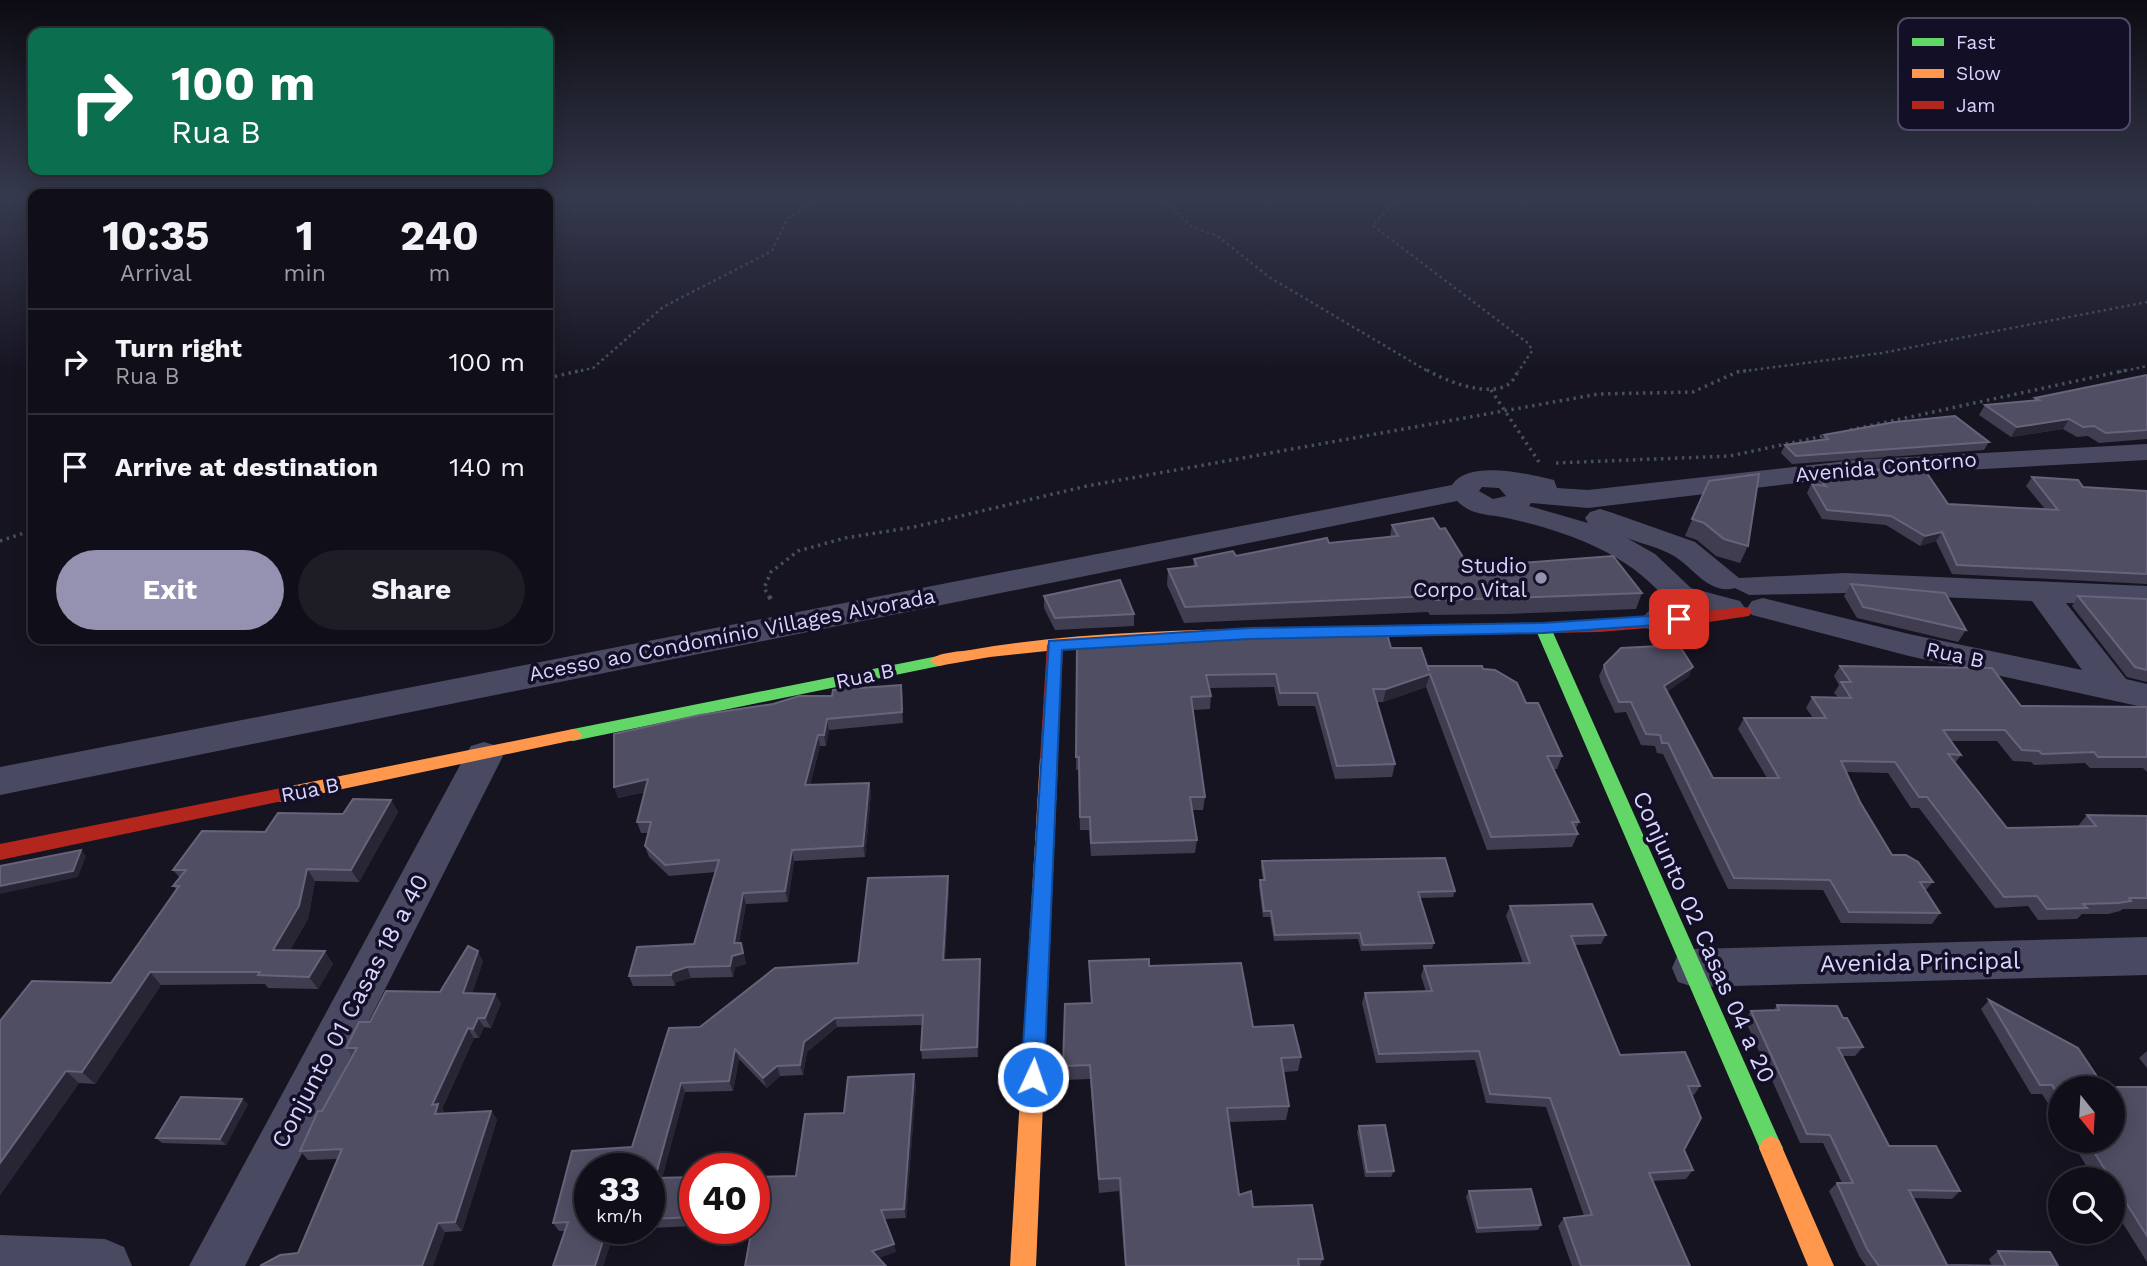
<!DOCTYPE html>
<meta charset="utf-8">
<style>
body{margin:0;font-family:"Work Sans",sans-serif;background:#1e1d26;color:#f1f3f6;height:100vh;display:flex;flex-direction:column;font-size:26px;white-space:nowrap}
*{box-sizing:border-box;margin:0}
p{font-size:23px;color:#9c9ca2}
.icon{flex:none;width:38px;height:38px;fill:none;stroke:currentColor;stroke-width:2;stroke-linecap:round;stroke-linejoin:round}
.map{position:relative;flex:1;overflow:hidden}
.sheet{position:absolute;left:28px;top:189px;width:525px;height:455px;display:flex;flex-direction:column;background:#100f19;border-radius:14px;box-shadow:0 4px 18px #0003,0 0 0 2px #302f38}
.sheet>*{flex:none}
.banner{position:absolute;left:28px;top:28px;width:525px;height:147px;border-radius:14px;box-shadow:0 4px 18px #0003,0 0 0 2px #302f38;background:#0b6e4f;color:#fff;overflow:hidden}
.needle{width:46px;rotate:162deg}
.buttons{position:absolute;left:2048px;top:1076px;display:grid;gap:14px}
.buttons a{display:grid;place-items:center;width:77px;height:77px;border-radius:50%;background:#100f19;box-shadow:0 4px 18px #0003,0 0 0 2px #302f38;font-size:35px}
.speed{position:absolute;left:574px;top:1153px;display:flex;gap:14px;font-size:35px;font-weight:700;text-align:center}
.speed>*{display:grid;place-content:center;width:91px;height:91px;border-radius:50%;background:#100f19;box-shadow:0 4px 18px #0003,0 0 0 2px #302f38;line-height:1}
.speed small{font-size:18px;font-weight:400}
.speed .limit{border:10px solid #d22;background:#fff;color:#111}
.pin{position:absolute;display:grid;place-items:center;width:60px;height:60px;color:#fff;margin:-30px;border-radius:14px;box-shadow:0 4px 10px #0006}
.me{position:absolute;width:77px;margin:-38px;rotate:3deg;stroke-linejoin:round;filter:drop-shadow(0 0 5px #0008)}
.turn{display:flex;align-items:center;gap:24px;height:147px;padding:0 28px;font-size:32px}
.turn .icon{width:91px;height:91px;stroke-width:2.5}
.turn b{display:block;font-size:49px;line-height:60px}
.eta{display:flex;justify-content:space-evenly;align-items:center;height:119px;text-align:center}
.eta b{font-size:42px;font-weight:700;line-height:49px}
.button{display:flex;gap:14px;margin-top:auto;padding:14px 28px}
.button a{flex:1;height:80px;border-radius:42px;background:#9591b1;color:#fff;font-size:28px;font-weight:700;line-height:80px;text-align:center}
.button a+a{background:#1e1d26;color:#f1f3f6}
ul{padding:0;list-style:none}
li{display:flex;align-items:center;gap:21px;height:105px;padding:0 28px;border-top:2px solid #302f38}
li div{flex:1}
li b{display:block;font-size:26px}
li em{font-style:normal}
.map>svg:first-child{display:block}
</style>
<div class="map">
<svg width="2147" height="1266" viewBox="0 0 2147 1266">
<rect width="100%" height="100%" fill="#161421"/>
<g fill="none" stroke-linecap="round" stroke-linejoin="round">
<g stroke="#44505f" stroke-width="2.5" stroke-dasharray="2.5 3.5" stroke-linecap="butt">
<polyline points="1160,196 1192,227 1216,235 1269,277 1429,372"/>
<polyline points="1401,196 1372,225 1529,344 1532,351 1518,372"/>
<polyline points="575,372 593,368 663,307 772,251 787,219 820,196"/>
<polyline points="1737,372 1882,353 2147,302"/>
<polyline points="2119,372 2147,366"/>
</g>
<g stroke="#44505f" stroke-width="3.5" stroke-dasharray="2.5 4.5" stroke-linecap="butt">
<path d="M1427,370c18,11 62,28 82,14 4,-2 7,-10 10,-14"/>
<polyline points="548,378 583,370"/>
<polyline points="1491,390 1539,462"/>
<polyline points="1850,430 2127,370"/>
<polyline points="1556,463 1730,456 1828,435"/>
<polyline points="0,541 33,530"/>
<polyline points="770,598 764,588 771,572 798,551 845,538 914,527 1087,486 1598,394 1693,392 1737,372 1751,370"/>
</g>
<polyline stroke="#44505f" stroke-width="4.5" stroke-dasharray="3.5 6" stroke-linecap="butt" points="769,596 773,603"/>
<g fill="#4a4962" fill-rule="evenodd">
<path d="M2147,444v16l-292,16 -267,32 -57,-5 -2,3 59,17 -3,-5 5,-6 10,-3 10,3 85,30 44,36 106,-5 302,13v20l-81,-3 60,76 21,5v24l-238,-52 -157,-41 -5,-7 5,-7 11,-3 146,36 173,36 -50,-69 -187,-8 -96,2 -14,-7c-26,7 -40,-19 -61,-32 -13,-8 -32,-12 -47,-18l28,16 36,34 49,13 5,7 -5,7 -11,3 -40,-8c-11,15 -27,22 -45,18l-4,-8 23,-24c-39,-45 -99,-65 -156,-78 -19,-4 -35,-2 -50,-17l-1457,294v-28l1452,-282c16,-26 77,-11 102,-5l3,8 31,2 267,-30zM1482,487l17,1 7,8 -13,3 -14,-8z"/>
<polygon points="484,742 497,746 503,756 245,1266 189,1266 465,756 471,746"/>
<polygon points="2147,937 2147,975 1694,987 1678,982 1672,968 1678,954 1694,949"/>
<polygon points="0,1235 105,1239 124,1247 132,1266 0,1266"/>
</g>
<g fill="#63d668" fill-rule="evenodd">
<polygon points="1543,623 1551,628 1779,1140 1783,1148 1779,1156 1771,1160 1763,1156 1535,628"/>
<polygon points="938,656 944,657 946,661 944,665 573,741 567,739 564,735 567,731 573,729"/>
</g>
<g fill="#ff974d" fill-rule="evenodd">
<path d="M1356,627l6,1 2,4 -2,4 -268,10 -104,11 -52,9 -8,-5c7,-9 28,-9 40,-11 127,-22 257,-20 386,-23z"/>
<polygon points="573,729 579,731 582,735 579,739 281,802 275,800 272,795 275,790 281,788"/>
<polygon points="1049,752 1055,753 1058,758 1036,1266 1010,1266 1040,758 1043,753"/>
<polygon points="1771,1136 1779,1140 1834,1266 1808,1266 1759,1148 1763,1140"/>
</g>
<g fill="#b3261e" fill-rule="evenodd">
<polygon points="1744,607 1749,608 1752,612 1749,616 1696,624 1599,632 1356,637 1348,632 1356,627 1599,622"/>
<polygon points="1055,640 1063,645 1058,758 1055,763 1043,763 1040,758 1047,645"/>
<polygon points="281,788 287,790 290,795 287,800 0,860 0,844"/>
</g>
</g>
<g fill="#403d50">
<polygon points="2147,375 2147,439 2099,443 2088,436 2077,437 2063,429 2011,437 1979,415 1985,405 2034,400 2035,398"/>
<polygon points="1824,435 1989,442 1984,450 1792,464 1781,453 1785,445 1822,439"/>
<polygon points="1815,475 1948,504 2045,509 2026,486 2032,477 2083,487 2147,491 2147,584 1952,574 1936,541 1920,546 1886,525 1822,519 1807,493"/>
<polygon points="1709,481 1748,546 1740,563 1716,556 1697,540 1685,536"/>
<polygon points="1392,525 1440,529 1469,567 1642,593 1636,609 1506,614 1430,615 1428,612 1184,623 1167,585 1168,569 1193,567 1194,559 1236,556 1329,543 1390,537"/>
<polygon points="1851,584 1966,630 1958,642 1857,618 1844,596"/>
<polygon points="1044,596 1134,614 1134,626 1055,630 1044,608"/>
<polygon points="2078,596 2147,599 2147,682 2127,677 2072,606"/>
<polygon points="1077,646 1391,648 1427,666 1483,669 1526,703 1562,756 1557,769 1553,769 1579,822 1576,829 1578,834 1572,847 1487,850 1426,687 1383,702 1377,702 1395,764 1392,777 1335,779 1315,706 1278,706 1274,687 1210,688 1211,696 1210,709 1193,710 1205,797 1203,810 1192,810 1197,840 1195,853 1091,856 1089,830 1080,830 1078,770 1076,770"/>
<polygon points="1604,665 1693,667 1688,677 1667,691 1713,778 1767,778 1738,729 1744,718 1813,718 1806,708 1812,697 1838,697 1834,693 1839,685 1834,676 1840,666 2021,706 2147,707 2147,772 2143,768 2090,768 2085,763 2034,765 2031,762 2013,761 1997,741 1951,741 1961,755 1955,763 2007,828 2078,826 2087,815 2147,816 2147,909 2123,909 2120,911 2108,914 2082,914 2077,919 2038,920 2028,906 1995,908 1919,808 1911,808 1888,773 1846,772 1860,802 1892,855 1933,882 1925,891 1940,913 1932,924 1841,923 1823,890 1728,889 1663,754 1657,753 1655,746 1641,745 1626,712 1615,713 1601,683 1599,676"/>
<polygon points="903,696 903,723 829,730 826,746 820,746 810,785 869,783 871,794 865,857 794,861 788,902 746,904 739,943 741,943 746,964 735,967 733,977 691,978 676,982 675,986 633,986 629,976 694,944 716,872 669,876 649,857 645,846 648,833 641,833 637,822 645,792 618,798 614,734"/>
<polygon points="391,800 398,812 359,882 315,881 308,919 290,950 333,964 318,989 268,988 265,984 161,985 95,1084 79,1083 0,1195 0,1021 111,983 177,890 173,886 180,878 173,870 265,832 343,814"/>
<polygon points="1262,861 1455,891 1453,897 1420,898 1434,943 1432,949 1361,951 1358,939 1274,941 1270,917 1263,917 1259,886 1260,880 1263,880 1261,867"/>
<polygon points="949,886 945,960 980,959 981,968 978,1057 922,1059 921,1050 922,1025 837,1027 807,1052 803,1075 780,1076 767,1088 739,1059 733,1091 685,1092 662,1178 695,1177 695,1226 649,1228 649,1169 590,1228 635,1228 615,1229 603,1266 553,1266 565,1231 559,1231 553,1223 632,1147 700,1027 858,963"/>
<polygon points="1510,906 1606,935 1601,944 1575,945 1620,1055 1700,1086 1694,1095 1691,1095 1684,1150 1693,1170 1686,1179 1653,1181 1690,1266 1572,1266 1558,1226 1564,1218 1584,1216 1546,1107 1486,1103 1475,1060 1376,1063 1362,1003 1365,993 1426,992 1421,976 1424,966 1523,963 1506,916"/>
<polygon points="483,961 472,993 501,1003 491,1028 484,1027 479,1038 474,1038 442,1109 445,1113 491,1111 497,1120 462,1231 445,1232 433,1266 260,1266 298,1253 338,1159 308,1160 300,1151 352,1056 346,1048 370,1022 440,992"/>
<polygon points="1089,961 1149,966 1253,1027 1301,1057 1298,1071 1284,1072 1289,1106 1286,1120 1229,1122 1239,1195 1253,1207 1323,1259 1320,1266 1125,1266 1119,1191 1099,1193 1090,1079 1063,1080 1063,1066 1091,1003"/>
<polygon points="1989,1000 2104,1087 2147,1087 2147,1262 2112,1206 2112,1180 2095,1180 2071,1141 2112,1141 2060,1088 2060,1122 2042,1094 2031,1094 1981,1009"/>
<polygon points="1777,1005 1843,1018 1863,1047 1855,1056 1842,1056 1889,1146 1960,1191 1952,1199 1913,1198 1947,1265 1992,1266 1989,1259 1998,1251 2058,1266 1866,1266 1859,1256 1829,1191 1837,1183 1842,1183 1823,1143 1800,1143 1745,1020 1751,1011 1774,1010"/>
<polygon points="2147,1051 2147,1068 2139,1058"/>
<polygon points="916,1084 906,1218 884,1219 896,1252 796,1176 844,1113"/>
<polygon points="248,1104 226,1145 162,1143 156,1138"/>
<polygon points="1359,1126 1394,1171 1391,1177 1365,1177 1357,1132"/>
<polygon points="1469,1191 1541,1225 1538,1230 1476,1233 1466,1197"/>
</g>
<g fill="#282635">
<polygon points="2069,419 2063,429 2011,437 2017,427"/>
<polygon points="1942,532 1936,541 1920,546 1925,536"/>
<polygon points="1693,667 1688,677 1660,697 1664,686"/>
<polygon points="1430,674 1426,687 1383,702 1386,689"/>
<polygon points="901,685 903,696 903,723 902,712"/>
<polygon points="827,719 829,730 826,746 824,735"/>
<polygon points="818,735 820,746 807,796 805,785"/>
<polygon points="648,779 652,790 618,798 614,787"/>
<polygon points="869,783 871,794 865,857 863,846"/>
<polygon points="391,800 398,812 359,882 351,870"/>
<polygon points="81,850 86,856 78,877 0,894 0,886"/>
<polygon points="792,850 794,861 788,902 785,891"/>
<polygon points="307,869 315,881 308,919 283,962 273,950"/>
<polygon points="948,876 949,886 944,970 943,960"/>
<polygon points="743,893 746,904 737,954 734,943"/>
<polygon points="741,943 746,964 735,967 733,977 730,966 732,956"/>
<polygon points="325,951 333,964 318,989 309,977"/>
<polygon points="478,951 483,961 469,1003 463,993"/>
<polygon points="980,959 981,968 978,1057 977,1047"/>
<polygon points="687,967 691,978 676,982 675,986 671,975 672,972"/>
<polygon points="150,972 161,985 95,1084 82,1072"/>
<polygon points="495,994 501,1003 491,1028 485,1018"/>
<polygon points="478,1018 484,1027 479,1038 473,1029"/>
<polygon points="835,1018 837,1027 807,1052 803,1075 800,1065 804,1042"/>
<polygon points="468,1028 474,1038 442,1109 445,1114 435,1114 432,1105"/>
<polygon points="735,1049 739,1059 733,1091 729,1081"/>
<polygon points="777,1066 780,1076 767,1088 763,1078"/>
<polygon points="66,1071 79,1083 0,1195 0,1163"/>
<polygon points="914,1074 916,1084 906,1218 904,1209"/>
<polygon points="681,1083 685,1092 660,1187 655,1178"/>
<polygon points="242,1099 248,1104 226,1145 220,1139"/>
<polygon points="491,1111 497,1120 462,1231 455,1222"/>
<polygon points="438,1223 445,1232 433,1266 422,1266"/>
<polygon points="607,1228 615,1229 603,1266 595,1266"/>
<polygon points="894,1244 896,1252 874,1260 872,1251"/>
</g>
<g fill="#504e63" stroke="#66637b" stroke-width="2">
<polygon points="2147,375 2147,430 2106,433 2094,426 2083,427 2069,419 2017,427 1985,405 2039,400 2035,398"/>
<polygon points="1955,416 1989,442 1796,456 1785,445 1828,439 1824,435 1895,422"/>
<polygon points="1922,466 1948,504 2058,510 2032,477 2078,480 2083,487 2147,491 2147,574 1957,565 1942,532 1925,536 1891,516 1827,510 1812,484 1826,486 1815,475"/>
<polygon points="1759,474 1748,546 1724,539 1704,523 1692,519 1709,481"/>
<polygon points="1433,518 1440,529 1445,528 1469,567 1613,556 1642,593 1511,598 1434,600 1432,596 1185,607 1168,569 1197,566 1194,559 1233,551 1236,556 1327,538 1329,543 1398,536 1392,525"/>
<polygon points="1120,580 1134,614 1055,618 1044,596"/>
<polygon points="1851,584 1945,593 1966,630 1863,607"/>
<polygon points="2078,596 2147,599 2147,670 2135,667"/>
<polygon points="1387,634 1391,648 1421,648 1429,671 1427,666 1482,666 1483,669 1495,670 1517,683 1526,703 1538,703 1562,756 1547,756 1579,822 1572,822 1578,834 1491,837 1430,674 1386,689 1373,689 1395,764 1337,766 1317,693 1280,693 1276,674 1206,675 1211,696 1191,697 1205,797 1190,797 1197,840 1091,843 1090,817 1080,817 1079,757 1076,757 1077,646 1165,640"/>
<polygon points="1679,645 1693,667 1664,686 1713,778 1779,778 1744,718 1826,718 1812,697 1851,698 1841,682 1851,682 1840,666 1992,668 2021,706 2147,707 2147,757 2098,757 2094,752 2042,754 2039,751 2022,750 2005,730 1943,730 1961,755 1948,754 2007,828 2096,826 2087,815 2147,816 2147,898 2129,898 2131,901 2118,903 2083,904 2087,908 2047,909 2037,896 2004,897 1927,797 1919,797 1895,762 1841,761 1860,802 1892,855 1906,855 1918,862 1933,882 1920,882 1940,913 1849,912 1830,880 1734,878 1668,743 1662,743 1660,735 1646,734 1631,702 1619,702 1606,673 1604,665 1621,648"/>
<polygon points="901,685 902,712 827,719 824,735 818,735 805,785 869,783 863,846 792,850 785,891 743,893 734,943 741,943 743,953 732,956 730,966 687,967 672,972 671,975 629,976 637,947 694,944 719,860 665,865 645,846 651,822 637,822 648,779 614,787 614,734 700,715 773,704 799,696 832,696 833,690"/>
<polygon points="353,799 391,800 351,870 307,869 299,906 273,950 325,951 309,977 258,975 260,972 150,972 82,1072 66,1071 0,1163 0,1021 32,981 111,983 179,886 173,886 186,870 173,870 202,831 265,832 278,813 343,814"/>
<polygon points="81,850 73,871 0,886 0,866"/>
<polygon points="1445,858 1455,891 1418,892 1434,943 1363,945 1360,933 1275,935 1271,911 1264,911 1260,880 1265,880 1262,861"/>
<polygon points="948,876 943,960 980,959 977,1047 921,1050 923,1015 835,1018 804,1042 800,1065 777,1066 763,1078 735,1049 729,1081 681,1083 655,1178 695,1177 695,1217 649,1219 649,1169 590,1169 590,1228 607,1228 595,1266 553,1266 568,1222 553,1223 572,1151 632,1147 669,1028 700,1027 775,968 858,963 868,878"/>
<polygon points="1592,904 1606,935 1571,936 1620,1055 1685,1052 1700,1086 1688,1086 1701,1118 1684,1150 1693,1170 1649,1173 1690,1266 1581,1266 1564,1218 1592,1215 1550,1098 1490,1094 1479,1051 1379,1054 1365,993 1432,991 1424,966 1530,963 1510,906"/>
<polygon points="468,946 478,951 463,993 495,994 485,1018 478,1018 473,1029 468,1028 432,1105 438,1104 435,1114 491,1111 455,1222 438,1223 422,1266 260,1266 280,1255 298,1253 342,1149 300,1151 318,1111 322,1111 357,1048 346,1048 359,1022 370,1022 386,991 440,992"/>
<polygon points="1149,959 1149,966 1241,963 1253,1027 1293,1025 1301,1057 1281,1058 1289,1106 1227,1108 1239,1195 1251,1191 1253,1207 1312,1205 1323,1259 1298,1259 1299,1266 1126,1266 1120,1178 1099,1179 1090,1065 1063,1066 1065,1004 1092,1003 1089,961"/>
<polygon points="1989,1000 2078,1048 2104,1087 2147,1087 2147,1236 2087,1141 2112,1141 2112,1088 2060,1088 2060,1098 2052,1085 2040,1085"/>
<polygon points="1777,1005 1837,1006 1843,1018 1847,1018 1863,1047 1838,1048 1889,1146 1936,1146 1960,1191 1909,1190 1947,1265 2006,1266 1998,1251 2050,1252 2058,1266 1879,1266 1867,1249 1837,1183 1853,1183 1830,1135 1807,1134 1751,1011 1779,1010"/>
<polygon points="914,1074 904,1209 881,1210 894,1244 872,1251 886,1266 745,1266 752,1228 754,1228 754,1177 796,1176 805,1114 844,1113 848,1077"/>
<polygon points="181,1097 242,1099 220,1139 156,1138"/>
<polygon points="1385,1125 1394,1171 1367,1172 1359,1126"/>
<polygon points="1531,1189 1541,1225 1478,1228 1469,1191"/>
</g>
<linearGradient id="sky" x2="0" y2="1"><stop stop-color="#0c0b12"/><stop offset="0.53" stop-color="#363a4e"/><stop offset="1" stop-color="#363a4e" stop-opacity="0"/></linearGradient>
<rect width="2147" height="373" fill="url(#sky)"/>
<polygon fill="#1a73e8" stroke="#114b97" stroke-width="2" points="1679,614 1685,616 1685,623 1543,633 1249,639 1062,650 1044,1077 1041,1084 1033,1088 1025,1084 1021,1077 1049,641 1249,628 1543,623"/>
<circle fill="#9591b1" stroke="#130f26" stroke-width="2.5" cx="1541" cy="578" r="7"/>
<g text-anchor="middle" stroke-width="7" stroke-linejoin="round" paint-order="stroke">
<g font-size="21" fill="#d9d4ff" stroke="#130f26">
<text transform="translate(1886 467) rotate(-5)" y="7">Avenida Contorno</text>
<text transform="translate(732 635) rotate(-11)" y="7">Acesso ao Condomínio Villages Alvorada</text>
<text transform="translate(1955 655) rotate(12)" y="7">Rua B</text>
<text transform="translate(865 676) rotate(-12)" y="7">Rua B</text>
<text transform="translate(310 790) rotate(-11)" y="7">Rua B</text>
</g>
<g font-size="21" fill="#d9d4ff" stroke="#130f26" text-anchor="end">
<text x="1527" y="573">Studio<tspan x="1527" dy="24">Corpo Vital</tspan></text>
</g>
<g font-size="24" fill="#d9d4ff" stroke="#130f26">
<text transform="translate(1704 937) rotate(66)" y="8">Conjunto 02 Casas 04 a 20</text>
<text transform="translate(1920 962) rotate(-1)" y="8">Avenida Principal</text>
<text transform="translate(350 1011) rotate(-62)" y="8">Conjunto 01 Casas 18 a 40</text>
</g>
</g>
<rect x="1898" y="18" width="232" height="112" rx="10" fill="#130f26" stroke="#4e4a67" stroke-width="2"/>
<rect x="1912" y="38" width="32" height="8" fill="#63d668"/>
<rect x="1912" y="69" width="32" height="9" fill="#ff974d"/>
<rect x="1912" y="101" width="32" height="8" fill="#b3261e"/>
<g font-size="19" fill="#d9d4ff">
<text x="1956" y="49">Fast</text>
<text x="1956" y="80">Slow</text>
<text x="1956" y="112">Jam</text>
</g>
</svg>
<div class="buttons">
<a><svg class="needle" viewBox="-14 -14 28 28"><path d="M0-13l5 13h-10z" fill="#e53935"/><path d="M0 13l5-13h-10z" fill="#9c9ca2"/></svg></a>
<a><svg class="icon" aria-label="search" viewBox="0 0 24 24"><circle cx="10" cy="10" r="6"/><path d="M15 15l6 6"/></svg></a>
</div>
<div class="speed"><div>33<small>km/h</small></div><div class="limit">40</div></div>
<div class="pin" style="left:1679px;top:619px;background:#d93025"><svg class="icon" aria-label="arrive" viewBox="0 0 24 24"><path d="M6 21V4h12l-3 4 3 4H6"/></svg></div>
<svg class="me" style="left:1033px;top:1077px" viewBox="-20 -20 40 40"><circle r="17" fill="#1a73e8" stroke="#fff" stroke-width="3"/><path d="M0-11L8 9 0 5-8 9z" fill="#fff"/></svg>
<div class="banner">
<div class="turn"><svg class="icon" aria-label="right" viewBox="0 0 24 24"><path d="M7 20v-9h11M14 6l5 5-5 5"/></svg><div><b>100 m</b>Rua B</div></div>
</div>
<section class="sheet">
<div class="eta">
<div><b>10:35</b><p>Arrival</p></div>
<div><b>1</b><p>min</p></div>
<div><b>240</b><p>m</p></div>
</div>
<ul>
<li><svg class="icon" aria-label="right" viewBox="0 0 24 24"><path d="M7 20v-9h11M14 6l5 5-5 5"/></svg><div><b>Turn right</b><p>Rua B</p></div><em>100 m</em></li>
<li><svg class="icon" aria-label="arrive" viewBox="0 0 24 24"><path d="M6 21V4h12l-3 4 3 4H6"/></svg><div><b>Arrive at destination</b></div><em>140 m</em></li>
</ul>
<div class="button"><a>Exit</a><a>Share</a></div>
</section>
</div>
